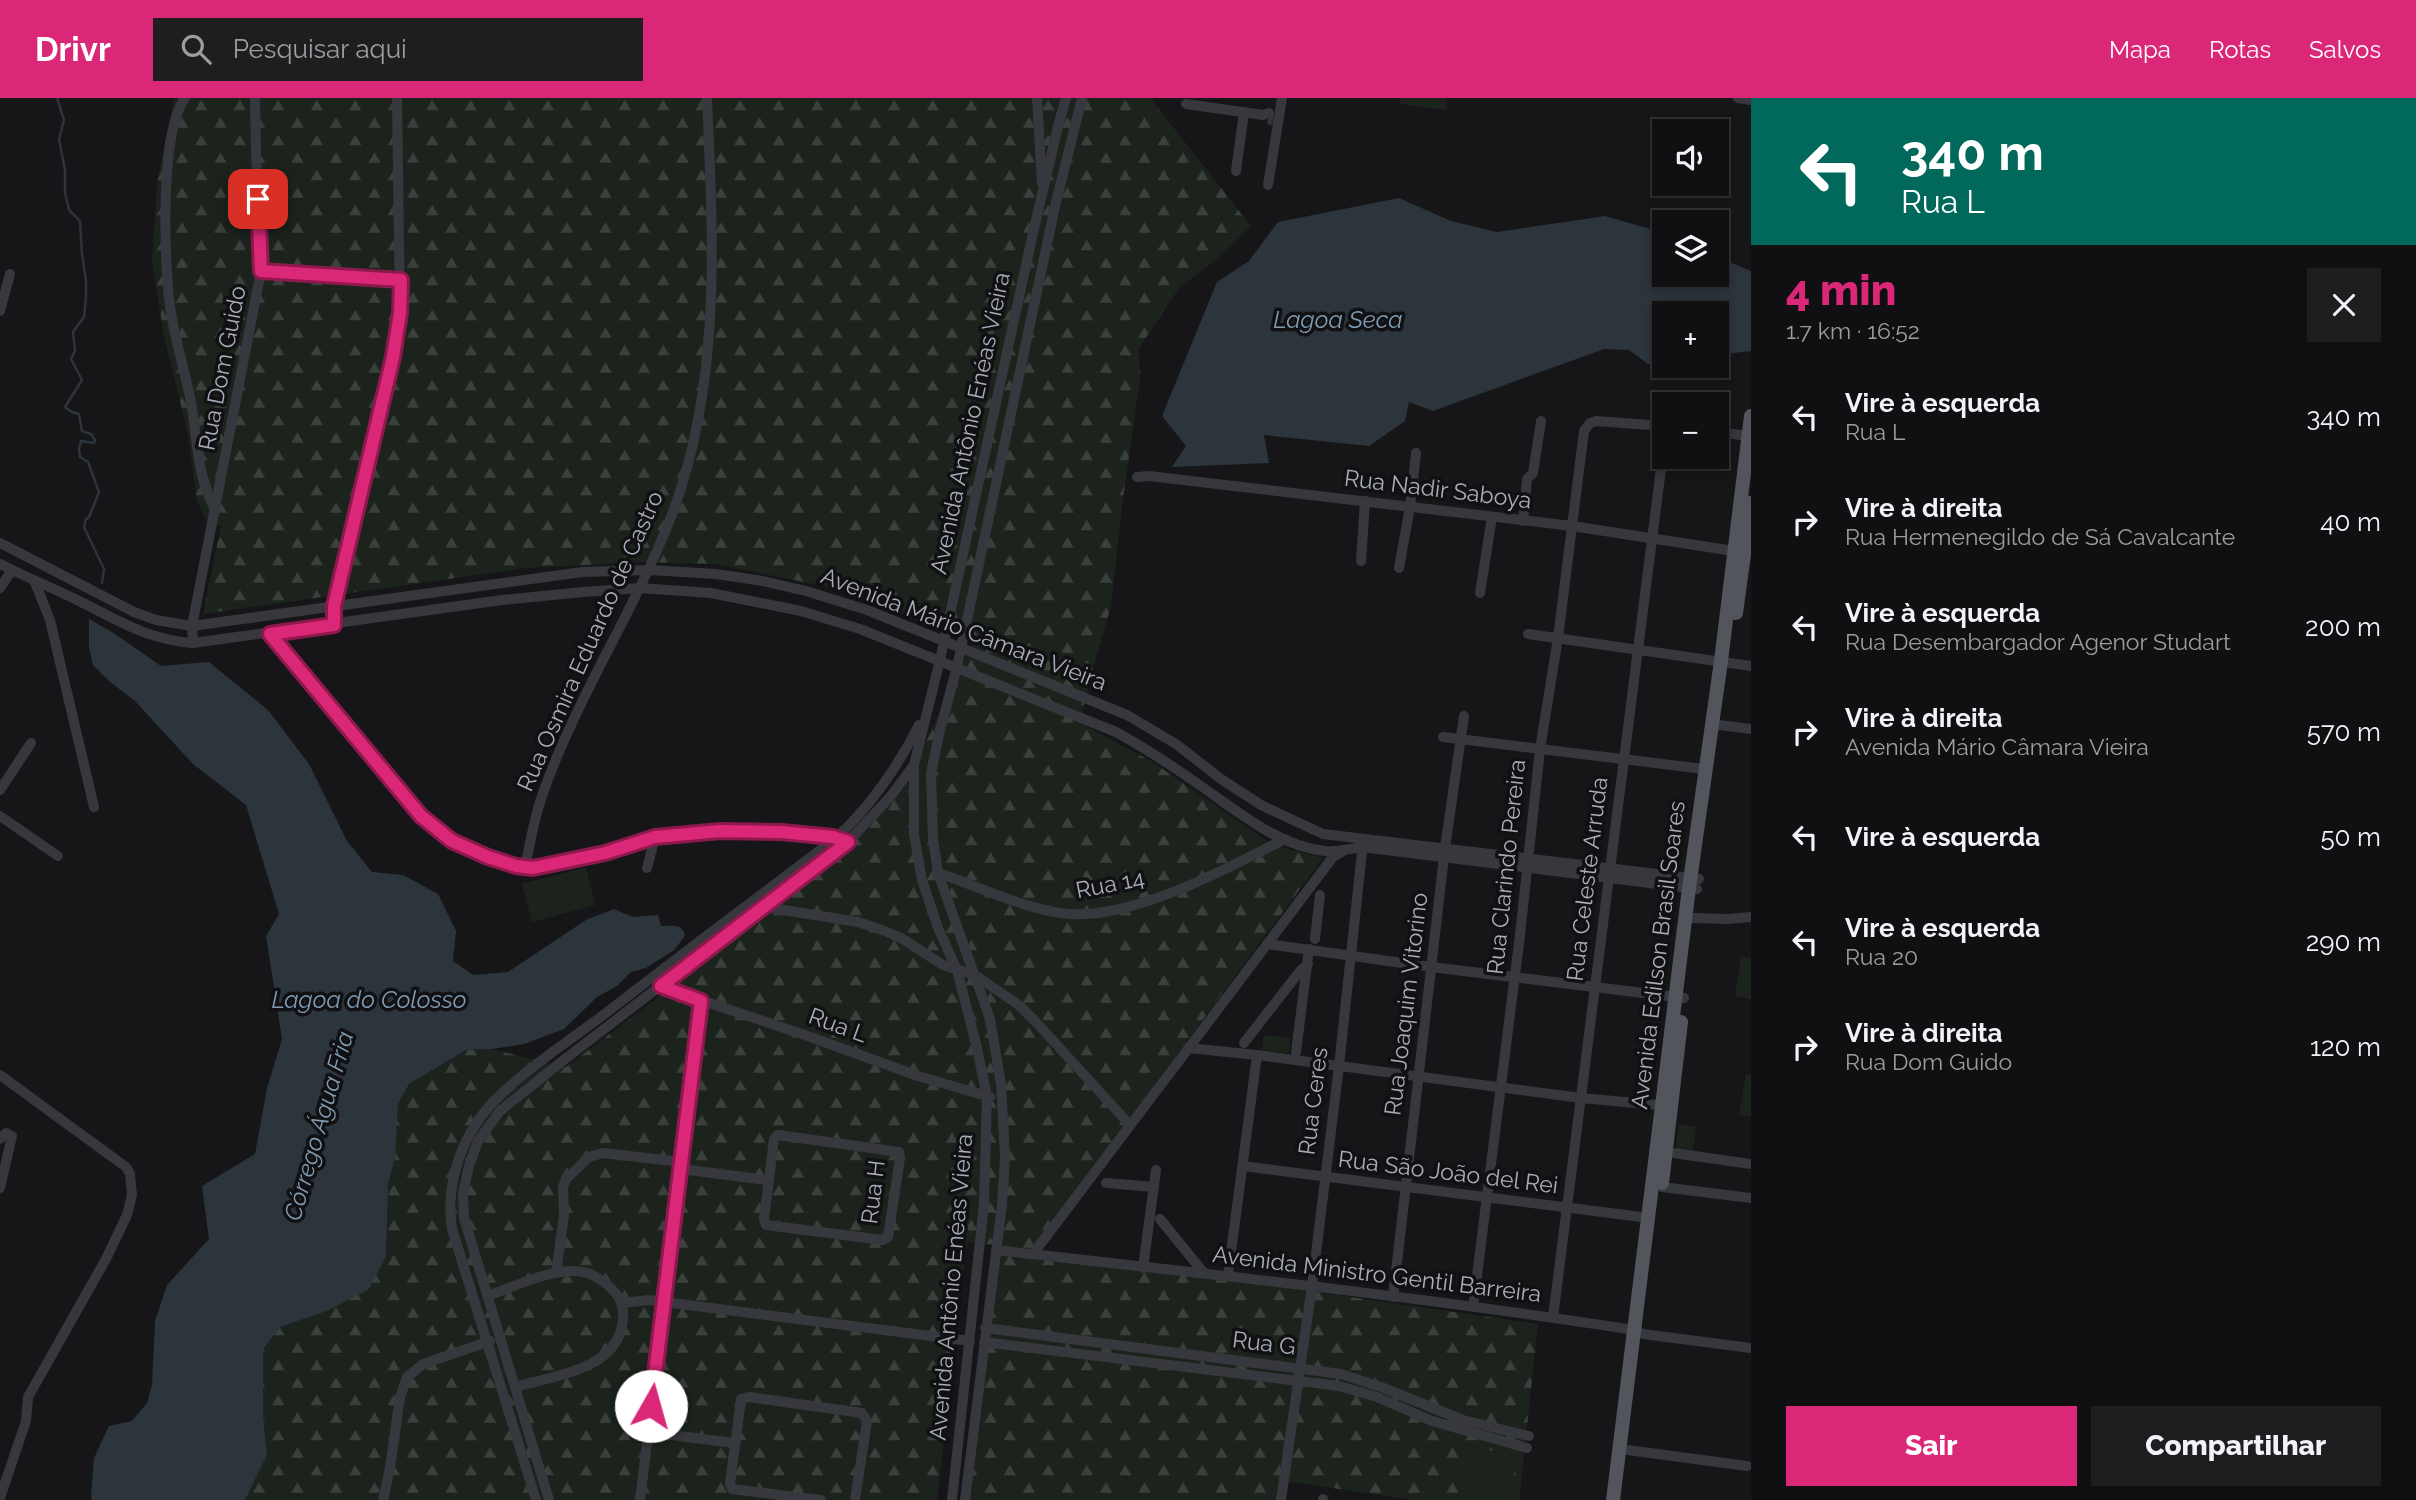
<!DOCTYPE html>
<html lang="pt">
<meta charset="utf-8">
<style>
body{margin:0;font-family:Raleway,sans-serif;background:#1e1e20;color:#f1f3f6;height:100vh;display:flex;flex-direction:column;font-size:26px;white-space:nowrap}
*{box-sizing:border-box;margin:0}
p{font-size:23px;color:#9c9d9f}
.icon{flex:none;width:38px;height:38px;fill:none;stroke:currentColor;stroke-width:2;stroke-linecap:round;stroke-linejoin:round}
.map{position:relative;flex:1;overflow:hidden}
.panel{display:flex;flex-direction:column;background:#101012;width:665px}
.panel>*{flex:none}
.top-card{background:#00695c;color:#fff;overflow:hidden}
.controls{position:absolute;left:1652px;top:21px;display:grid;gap:14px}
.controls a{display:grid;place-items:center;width:77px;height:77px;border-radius:0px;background:#101012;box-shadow:0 4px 10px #0003,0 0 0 2px #303032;font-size:35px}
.pin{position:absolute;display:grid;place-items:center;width:60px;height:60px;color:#fff;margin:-30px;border-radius:14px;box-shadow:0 4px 10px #0006}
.me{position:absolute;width:77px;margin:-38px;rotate:7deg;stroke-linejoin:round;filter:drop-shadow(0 0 5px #0008)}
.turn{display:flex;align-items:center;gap:24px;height:147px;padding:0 35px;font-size:32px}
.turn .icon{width:91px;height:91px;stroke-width:2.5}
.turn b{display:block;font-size:49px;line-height:60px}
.round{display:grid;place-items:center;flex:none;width:74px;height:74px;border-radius:0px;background:#1e1e20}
.head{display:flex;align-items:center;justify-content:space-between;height:119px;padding:0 35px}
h1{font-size:42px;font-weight:800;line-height:52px;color:#db2777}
.action{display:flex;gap:14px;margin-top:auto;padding:14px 35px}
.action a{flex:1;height:80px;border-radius:0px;background:#db2777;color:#fff;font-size:28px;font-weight:800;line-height:80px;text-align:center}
.action a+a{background:#1e1e20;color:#f1f3f6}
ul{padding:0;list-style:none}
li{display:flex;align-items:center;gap:21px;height:105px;padding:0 35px}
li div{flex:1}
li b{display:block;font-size:26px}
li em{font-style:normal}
header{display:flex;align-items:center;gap:42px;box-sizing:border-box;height:98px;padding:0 35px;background:#db2777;color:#fff}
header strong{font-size:33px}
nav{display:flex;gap:38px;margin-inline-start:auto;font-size:24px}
.search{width:490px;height:63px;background:#1e1e20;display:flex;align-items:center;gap:18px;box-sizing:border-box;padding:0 24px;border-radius:0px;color:#9c9d9f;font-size:26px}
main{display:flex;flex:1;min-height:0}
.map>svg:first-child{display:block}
</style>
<header>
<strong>Drivr</strong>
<div class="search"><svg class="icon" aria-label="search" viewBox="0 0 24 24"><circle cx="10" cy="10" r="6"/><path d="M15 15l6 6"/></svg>Pesquisar aqui</div>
<nav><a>Mapa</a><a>Rotas</a><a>Salvos</a></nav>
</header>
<main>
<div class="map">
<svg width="1751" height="1402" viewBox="0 0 1751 1402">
<defs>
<pattern id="forest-firs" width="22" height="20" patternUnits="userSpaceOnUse" patternTransform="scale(1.75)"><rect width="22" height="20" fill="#1c231d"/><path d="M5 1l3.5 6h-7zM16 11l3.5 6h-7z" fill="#3a403c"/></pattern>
</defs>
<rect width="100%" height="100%" fill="#161618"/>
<g fill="url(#forest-firs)">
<polygon points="174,0 1150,0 1251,128 1222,157 1179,190 1139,250 1140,280 1122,408 1111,508 1090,581 1080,625 1151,663 1266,742 1284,750 1323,760 1032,1151 967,1144 937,1402 245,1402 267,1357 263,1321 263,1251 280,1229 327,1213 388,1086 395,1060 398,1006 409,986 466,952 492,951 566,969 764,819 867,732 907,683 973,544 834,490 715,466 644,464 525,470 203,516 221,428 207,424 197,402 188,336 164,238 152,163 157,85"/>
<polygon points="998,1155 1302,1192 1538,1226 1519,1402 1413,1402 1279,1382 1276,1402 967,1402"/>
</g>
<g fill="#1c231d">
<polygon points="1401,0 1447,0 1446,12 1400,6"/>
<polygon points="586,769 595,807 532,824 522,786"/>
<polygon points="1741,858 1751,860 1751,901 1735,898"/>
<polygon points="1264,937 1291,940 1289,955 1262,952"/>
<polygon points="1746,976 1751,977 1751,1018 1739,1017"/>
<polygon points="1679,1026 1696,1029 1693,1054 1676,1052"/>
<polygon points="1468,1348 1518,1358 1509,1400 1460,1391"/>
</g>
<g fill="#2c353c">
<polygon points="1399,100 1451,123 1497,134 1605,118 1664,135 1664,177 1717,177 1717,159 1751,173 1751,253 1717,257 1717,215 1664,215 1664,264 1648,266 1629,252 1604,251 1433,313 1409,304 1405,323 1369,348 1264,337 1269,365 1172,369 1186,348 1162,318 1217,184 1249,163 1278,124"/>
<path d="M89,521l23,13 49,34 48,-4 59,48 41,54 38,77 25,31 31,3 35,19 18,37 -3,30 20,14 35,-3 78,-52 28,-11 19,8 25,-2 3,11c11,0 22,-3 24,10l-11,14 -28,18 -15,4 -14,14 -20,11 -33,32 -40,15 -32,5 -26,1 -57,34 -11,20 -3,54 -7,26 -2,73 -17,32 -42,22 -47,16 -17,22v70l4,36 -22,45h-153l-1,-4 3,-38 15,-32 23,-5 15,-18 5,-18 3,-64 12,-36 42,-46 -7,-53 53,-32 12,-66 15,-49 -16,-103 13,-22 -33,-109 -53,-41 -58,-63 -26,-20 -16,-16 -4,-17z"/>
</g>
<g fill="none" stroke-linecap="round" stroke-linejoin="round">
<polyline stroke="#2c353c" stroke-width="2.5" points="57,0 64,22 59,41 65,72 65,95 69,112 80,123 82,156 86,183 86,199 84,219 73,234 75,253 71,261 82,282 65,309 72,314 79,316 82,333 91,336 95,342 94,345 81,343 79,351 80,359 88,364 99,394 89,419 86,421 84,429 104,471 102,485"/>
<polyline stroke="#333438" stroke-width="10" stroke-dasharray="10 5" stroke-linecap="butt" points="1268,21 1273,22"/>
<g stroke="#37383d" stroke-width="10">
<path d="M185,0c-26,35 -21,171 -14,215 5,30 14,59 20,89 6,35 6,77 25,108"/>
<polyline points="1037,0 1042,85"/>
<polyline points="1738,0 1751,2"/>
<polyline points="1186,6 1263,17 1269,15"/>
<polyline points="1236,73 1244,14"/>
<polyline points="1268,87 1282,0"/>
<polyline points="261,173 401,182"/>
<polyline points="0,213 10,176"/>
<polyline points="1717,334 1749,338"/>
<polyline points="1137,379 1149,378 1572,428 1734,453"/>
<polyline points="1523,423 1527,381 1533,375 1541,323"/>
<polyline points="0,445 134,514 156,522 192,528 582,474 650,472 716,476 763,483 806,493 867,512 1127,617 1176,646 1221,681 1261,707 1323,736 1699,781"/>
<polyline points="1361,463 1365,403"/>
<path d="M0,466c27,14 56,25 83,39 38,19 66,37 110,40l309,-43 81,-8 56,-4 72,5 90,18 59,18 256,103c29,16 55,33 82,52 38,26 79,62 127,67 13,1 25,-2 37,-4l335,42"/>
<polyline points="1399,470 1410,409 1416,355"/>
<polyline points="34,482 50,522 94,709"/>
<polyline points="0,490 12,472"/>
<polyline points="1480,495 1492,419"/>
<polyline points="334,527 334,508 382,310 400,215 397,0"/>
<polyline points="270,536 421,718 452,743 488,759 525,770 543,769 605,755 655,739 720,733 781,734 839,741"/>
<polyline points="1528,536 1751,568"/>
<polyline points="193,545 192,528 261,173 256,53 255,0"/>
<polyline points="1719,627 1751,631"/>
<polyline points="1443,639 1704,671"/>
<polyline points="0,692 31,645"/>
<polyline points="0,718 58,758"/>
<path d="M525,770c5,-25 9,-49 17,-72 33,-96 92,-184 129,-279 51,-133 42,-279 36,-419"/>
<polyline points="647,770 655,739"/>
<path d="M938,775c43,14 87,37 132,41 63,5 159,-46 215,-75"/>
<polyline points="765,809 858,824 882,832 901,840 943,867 975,877 1020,908 1035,923 1129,1026"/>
<polyline points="1693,820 1728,821 1751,819"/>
<polyline points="1315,841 1320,797"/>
<polyline points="1267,846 1431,869 1684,900"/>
<polyline points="661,889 802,936 918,978 990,999"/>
<polyline points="1244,945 1300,873 1308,866"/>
<polyline points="1188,950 1257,957 1581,1000 1668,1008"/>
<polyline points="1296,954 1309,851"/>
<polyline points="0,977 126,1069 130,1076 132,1097 127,1117 106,1161 28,1299 26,1323 0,1400"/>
<polygon points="778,1037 899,1054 900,1060 888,1139 883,1142 766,1127 764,1121 774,1041"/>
<polyline points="0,1041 6,1035 12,1038 0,1090"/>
<polyline points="1666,1054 1751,1066"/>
<polyline points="1243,1068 1649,1120"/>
<polyline points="681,1071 767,1082"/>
<polyline points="1106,1085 1154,1089"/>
<polyline points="1662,1089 1751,1100"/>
<polyline points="1160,1121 1203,1174"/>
<path d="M996,1152c213,24 426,47 638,80l9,4 108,14"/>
<polyline points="1033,1156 1333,759 1342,754"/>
<polyline points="1143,1170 1156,1072"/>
<polyline points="556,1175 564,1117 563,1089 566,1081 589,1059 603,1055 681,1064"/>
<polyline points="1228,1177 1257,957"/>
<path d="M487,1198c27,-9 60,-26 89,-25 16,1 31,11 41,24 7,9 7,20 5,31 -9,45 -70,50 -107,61"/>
<polyline points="1393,1199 1445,750 1464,618"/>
<polyline points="622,1205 649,1202 970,1243"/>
<polyline points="1473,1209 1520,837 1540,651 1558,540 1584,333 1590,325 1596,323 1664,328"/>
<polyline points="1553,1219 1664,347"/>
<polyline points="985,1230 1341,1276 1381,1289 1463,1322 1529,1338"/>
<polyline points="984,1244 1339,1288 1377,1299 1432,1323 1527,1350"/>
<polyline points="648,1334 734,1345"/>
<polyline points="1620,1351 1747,1368"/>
<polyline points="383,1402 390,1370 400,1299 407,1279 423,1266 490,1243"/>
<path d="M536,1402l-84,-271c-6,-39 5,-79 28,-111 25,-35 83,-73 118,-99 79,-61 158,-121 238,-181 36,-33 61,-70 83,-113"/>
<polyline points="549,1402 464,1120 463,1095 469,1068 478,1043 500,1013 565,961 848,744 890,699 914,667"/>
<polyline points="640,1402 701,903"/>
<polyline points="821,1402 732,1391 730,1386 741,1301 749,1299 862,1315 867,1323 855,1402"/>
<polyline points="952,1402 984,1106 987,998 976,946 957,872 938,830 922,782 914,736 914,667 940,562 1033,135 1058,28 1066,0"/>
<polyline points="965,1402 1002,1107 1005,1059 1001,986 990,921 938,775 933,742 931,675 940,632 957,569 1056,104 1082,0"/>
<polyline points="1281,1402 1312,1188 1339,968 1362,754 1365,743"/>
<polyline points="1323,1402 1323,1401"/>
</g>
<g stroke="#53555c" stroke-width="14">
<polyline points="1736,515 1751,405"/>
<polyline points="1662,1085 1681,924"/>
<polyline points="1613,1402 1689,790 1721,563 1751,318"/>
</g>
</g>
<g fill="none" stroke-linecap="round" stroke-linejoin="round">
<g stroke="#8e194d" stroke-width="18">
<polyline id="route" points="258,101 261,173 401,182 400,215 393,259 334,508 334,527 270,536 421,718 452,743 488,759 516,768 533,770 605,755 655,739 720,733 781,734 833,739 848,744 661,888 701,903 651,1308"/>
</g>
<use href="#route" stroke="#db2777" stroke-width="12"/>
</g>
<g text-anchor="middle" stroke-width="7" stroke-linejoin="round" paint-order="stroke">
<g font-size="23" fill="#a8adb8" stroke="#111113">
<text transform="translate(222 270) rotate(-79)" y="8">Rua Dom Guido</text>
<text transform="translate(970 325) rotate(-78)" y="8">Avenida Antônio Enéas Vieira</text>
<text transform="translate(1438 391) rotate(7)" y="8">Rua Nadir Saboya</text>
<text transform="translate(964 531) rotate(21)" y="8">Avenida Mário Câmara Vieira</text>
<text transform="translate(590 543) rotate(-66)" y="8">Rua Osmira Eduardo de Castro</text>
<text transform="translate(1506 769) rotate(-84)" y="8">Rua Clarindo Pereira</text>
<text transform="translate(1587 781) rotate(-83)" y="8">Rua Celeste Arruda</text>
<text transform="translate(1110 786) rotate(-11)" y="8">Rua 14</text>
<text transform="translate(1658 857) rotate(-83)" y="8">Avenida Edilson Brasil Soares</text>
<text transform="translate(1406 906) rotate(-83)" y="8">Rua Joaquim Vitorino</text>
<text transform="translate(838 927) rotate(20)" y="8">Rua L</text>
<text transform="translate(1313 1003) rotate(-83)" y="8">Rua Ceres</text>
<text transform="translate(1448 1074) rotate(7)" y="8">Rua São João del Rei</text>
<text transform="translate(873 1094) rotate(-83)" y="8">Rua H</text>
<text transform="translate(1377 1176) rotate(7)" y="8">Avenida Ministro Gentil Barreira</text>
<text transform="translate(951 1189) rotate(-85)" y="8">Avenida Antônio Enéas Vieira</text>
<text transform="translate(1264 1245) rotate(7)" y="8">Rua G</text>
</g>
<g font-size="24" font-style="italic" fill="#7f9bb3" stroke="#111113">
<text x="1338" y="230">Lagoa Seca</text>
<text x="369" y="910">Lagoa do Colosso</text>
<text transform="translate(319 1028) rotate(-74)" y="8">Córrego Água Fria</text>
</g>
</g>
</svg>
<div class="controls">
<a><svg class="icon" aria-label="sound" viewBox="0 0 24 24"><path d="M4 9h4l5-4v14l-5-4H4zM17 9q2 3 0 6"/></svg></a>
<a><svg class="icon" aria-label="layers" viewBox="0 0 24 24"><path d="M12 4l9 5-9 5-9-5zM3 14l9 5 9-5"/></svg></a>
<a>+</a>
<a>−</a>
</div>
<div class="pin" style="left:258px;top:101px;background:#d93025"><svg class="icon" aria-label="arrive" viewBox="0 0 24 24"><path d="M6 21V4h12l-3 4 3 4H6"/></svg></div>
<svg class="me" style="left:651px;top:1308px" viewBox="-20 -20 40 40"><circle r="19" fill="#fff"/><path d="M0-13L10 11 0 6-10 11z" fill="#db2777"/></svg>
</div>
<section class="panel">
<div class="top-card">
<div class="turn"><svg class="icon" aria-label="left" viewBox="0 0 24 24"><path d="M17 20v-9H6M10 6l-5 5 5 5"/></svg><div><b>340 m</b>Rua L</div></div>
</div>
<div class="head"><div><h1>4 min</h1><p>1.7 km · 16:52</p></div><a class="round"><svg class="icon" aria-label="close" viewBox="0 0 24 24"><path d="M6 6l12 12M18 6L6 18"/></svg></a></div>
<ul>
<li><svg class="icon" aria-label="left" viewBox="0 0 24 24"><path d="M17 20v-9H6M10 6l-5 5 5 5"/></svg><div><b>Vire à esquerda</b><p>Rua L</p></div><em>340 m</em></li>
<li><svg class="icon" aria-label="right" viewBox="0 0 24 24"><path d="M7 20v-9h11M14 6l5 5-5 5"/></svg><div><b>Vire à direita</b><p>Rua Hermenegildo de Sá Cavalcante</p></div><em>40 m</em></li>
<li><svg class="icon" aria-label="left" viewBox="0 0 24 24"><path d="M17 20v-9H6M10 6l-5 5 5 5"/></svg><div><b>Vire à esquerda</b><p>Rua Desembargador Agenor Studart</p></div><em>200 m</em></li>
<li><svg class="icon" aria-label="right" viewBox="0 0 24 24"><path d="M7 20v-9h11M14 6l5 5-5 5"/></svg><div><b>Vire à direita</b><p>Avenida Mário Câmara Vieira</p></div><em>570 m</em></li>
<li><svg class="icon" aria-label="left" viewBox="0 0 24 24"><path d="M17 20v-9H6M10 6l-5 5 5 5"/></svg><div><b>Vire à esquerda</b></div><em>50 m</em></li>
<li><svg class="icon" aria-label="left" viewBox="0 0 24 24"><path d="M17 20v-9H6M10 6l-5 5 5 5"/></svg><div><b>Vire à esquerda</b><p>Rua 20</p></div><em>290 m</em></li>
<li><svg class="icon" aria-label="right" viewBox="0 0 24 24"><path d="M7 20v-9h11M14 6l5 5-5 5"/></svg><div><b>Vire à direita</b><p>Rua Dom Guido</p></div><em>120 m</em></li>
</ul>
<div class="action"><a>Sair</a><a>Compartilhar</a></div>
</section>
</main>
